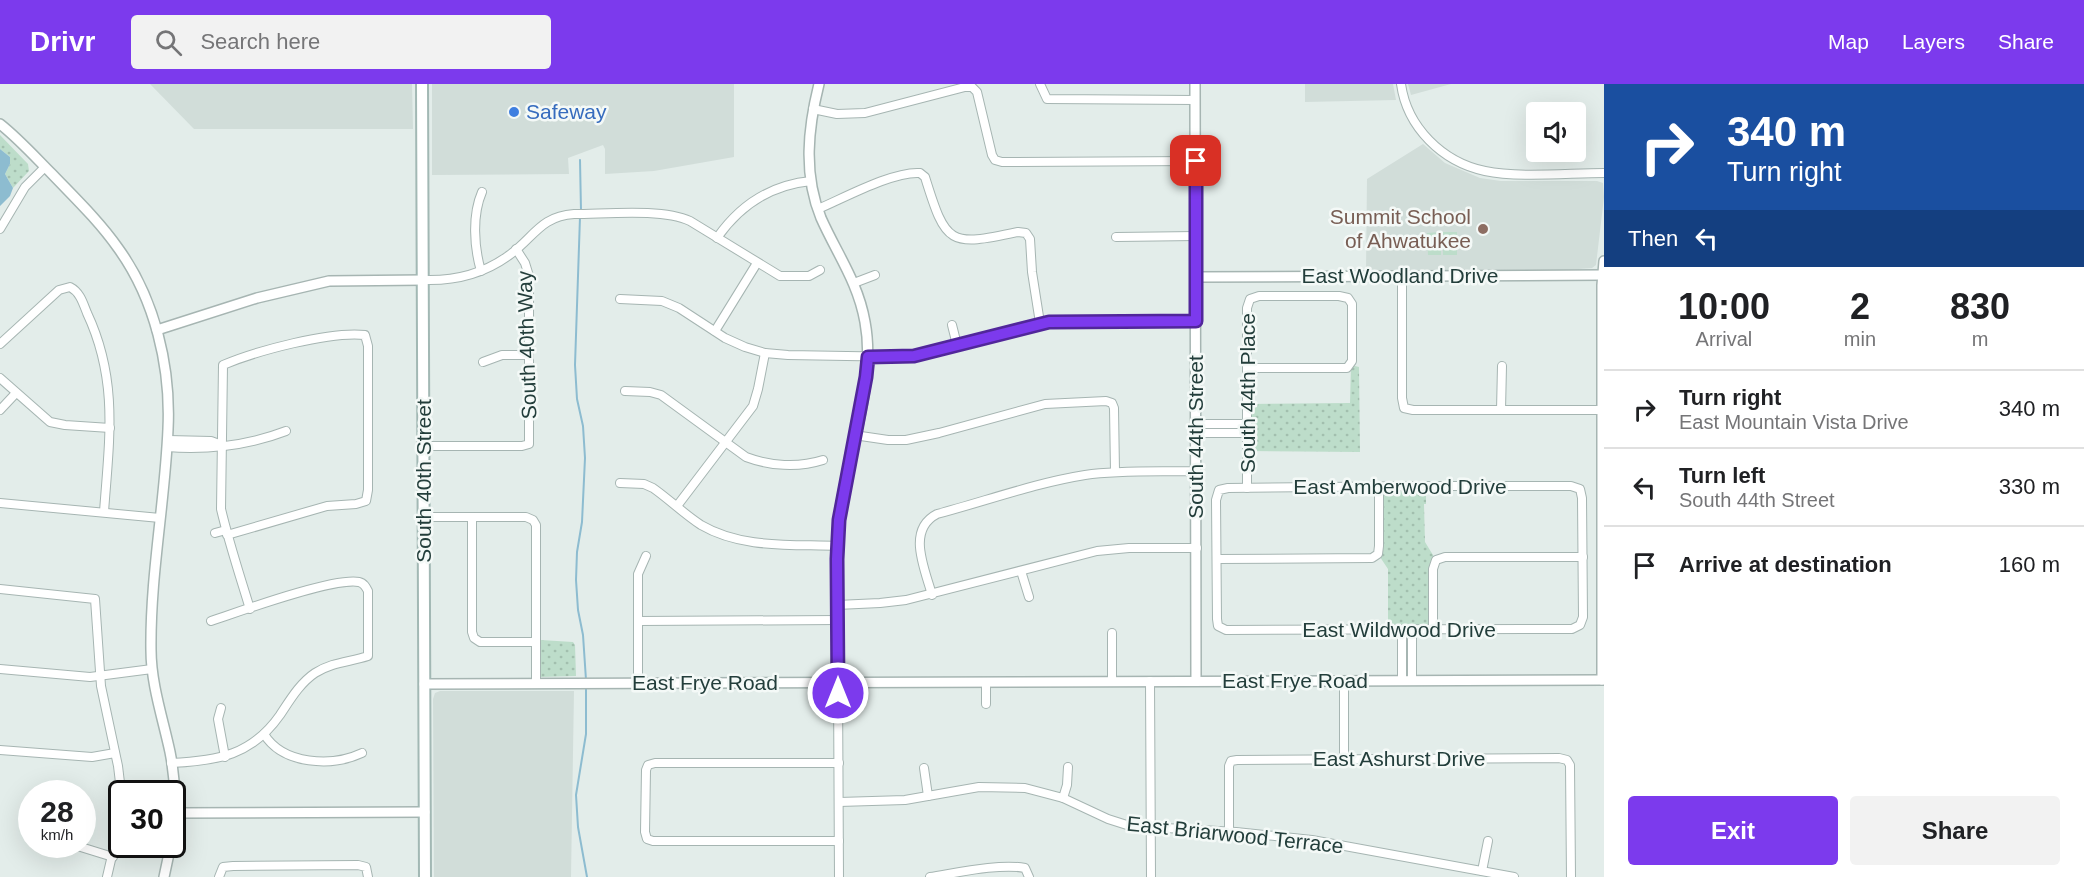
<!DOCTYPE html>
<style>
body{margin:0;font-family:Arial,sans-serif;background:#f2f2f2;color:#202124;height:100vh;display:flex;flex-direction:column;font-size:22px;white-space:nowrap}
*{box-sizing:border-box;margin:0}
p{font-size:20px;color:#757577}
.icon{flex:none;width:33px;height:33px;fill:none;stroke:currentColor;stroke-width:2;stroke-linecap:round;stroke-linejoin:round}
.map{position:relative;flex:1;overflow:hidden}
.panel{display:flex;flex-direction:column;background:#fff;width:480px}
.panel>*{flex:none}
.hud{background:#1a4fa0;color:#fff;overflow:hidden}
.fabs{position:absolute;left:1526px;top:18px;display:grid;gap:12px}
.fabs a{display:grid;place-items:center;width:60px;height:60px;border-radius:6px;background:#fff;box-shadow:0 6px 24px #0002;font-size:30px}
.speed{position:absolute;left:18px;top:696px;display:flex;gap:12px;font-size:30px;font-weight:700;text-align:center}
.speed>*{display:grid;place-content:center;width:78px;height:78px;border-radius:50%;background:#fff;box-shadow:0 6px 24px #0002;line-height:1}
.speed small{font-size:15px;font-weight:400}
.speed .limit{border:3px solid #111;border-radius:9px;background:#fff;color:#111}
.pin{position:absolute;display:grid;place-items:center;width:51px;height:51px;color:#fff;margin:-26px;border-radius:12px;box-shadow:0 3px 9px #0006}
.me{position:absolute;width:66px;margin:-33px;rotate:0deg;stroke-linejoin:round;filter:drop-shadow(0 0 4px #0008)}
.turn{display:flex;align-items:center;gap:21px;height:126px;padding:0 24px;font-size:27px}
.turn .icon{width:78px;height:78px;stroke-width:2.5}
.turn b{display:block;font-size:42px;line-height:51px}
.then{display:flex;align-items:center;height:57px;padding:0 24px;background:#0003;gap:12px;font-size:22px}
.eta{display:flex;justify-content:space-evenly;align-items:center;height:102px;text-align:center}
.eta b{font-size:36px;font-weight:700;line-height:42px}
.action{display:flex;gap:12px;margin-top:auto;padding:12px 24px}
.action a{flex:1;height:69px;border-radius:6px;background:#7c3aed;color:#fff;font-size:24px;font-weight:700;line-height:69px;text-align:center}
.action a+a{background:#f2f2f2;color:#202124}
ul{padding:0;list-style:none}
li{display:flex;align-items:center;gap:18px;height:78px;padding:0 24px;border-top:2px solid #e0e0e0}
li div{flex:1}
li b{display:block;font-size:22px}
li em{font-style:normal}
header{display:flex;align-items:center;gap:36px;box-sizing:border-box;height:84px;padding:0 30px;background:#7c3aed;color:#fff}
header strong{font-size:28px}
nav{display:flex;gap:33px;margin-inline-start:auto;font-size:21px}
.search{width:420px;height:54px;background:#f2f2f2;display:flex;align-items:center;gap:15px;box-sizing:border-box;padding:0 21px;border-radius:6px;color:#757577;font-size:22px}
main{display:flex;flex:1;min-height:0}
.map>svg:first-child{display:block}
</style>
<header>
<strong>Drivr</strong>
<div class="search"><svg class="icon" aria-label="search" viewBox="0 0 24 24"><circle cx="10" cy="10" r="6"/><path d="M15 15l6 6"/></svg>Search here</div>
<nav><a>Map</a><a>Layers</a><a>Share</a></nav>
</header>
<main>
<div class="map">
<svg width="1604" height="793" viewBox="0 0 1604 793">
<defs>
<pattern id="park-dots" width="8" height="8" patternUnits="userSpaceOnUse" patternTransform="scale(1.5)"><rect width="8" height="8" fill="#bdddca"/><path d="M2 2h.1M6 6h.1" fill="none" stroke="#a2bfae" stroke-width="1.8" stroke-linecap="round"/></pattern>
</defs>
<rect width="100%" height="100%" fill="#e3edea"/>
<g fill="#d1ddd9">
<polygon points="150,0 412,0 413,45 194,45"/>
<polygon points="432,0 734,0 734,73 654,87 605,90 605,65 603,61 568,74 569,90 432,91"/>
<polygon points="1305,0 1393,0 1396,16 1305,18"/>
<polygon points="1408,0 1451,0 1411,11"/>
<polygon points="1423,60 1445,79 1480,94 1501,97 1597,97 1603,99 1604,113 1596,181 1592,184 1566,186 1366,187 1367,95"/>
<polygon points="440,607 574,607 571,793 434,793 433,615 435,609"/>
</g>
<g fill="#bdddca">
<polygon points="1441,148 1441,171 1428,171 1427,149"/>
<rect x="1443" y="148" width="14" height="23"/>
</g>
<g fill="url(#park-dots)">
<polygon points="0,51 28,80 29,87 13,104 5,90 10,80 10,73 0,65"/>
<polygon points="1351,281 1359,283 1360,368 1247,367 1247,320 1350,319"/>
<polygon points="1426,402 1426,420 1424,420 1425,458 1436,476 1433,546 1388,546 1388,485 1378,470 1379,403"/>
<polygon points="541,556 573,558 575,561 576,592 541,593"/>
</g>
<polygon fill="#8dbcd0" points="0,65 10,73 10,80 5,90 13,104 10,112 0,122"/>
<g fill="none" stroke-linecap="round" stroke-linejoin="round">
<g stroke="#8dbcd0" stroke-width="2">
<polyline points="580,76 581,127"/>
<polyline points="580,133 575,281 577,315 583,342 585,374 582,438 577,468 576,496 578,526 583,551 586,596"/>
<polyline points="586,601 586,650 576,711 578,743 587,793"/>
</g>
<g stroke="#a6b5b2" stroke-width="10">
<g id="minor">
<polyline points="1040,0 1047,15 1195,16"/>
<path d="M1401,0c6,43 41,78 84,87 33,7 84,2 119,2"/>
<polyline points="813,25 837,30 865,29 965,3 972,3 977,8 992,71 995,76 1002,78 1196,77"/>
<path d="M818,125c26,-11 75,-38 102,-36l5,4c21,68 24,70 93,55l8,1 4,6 2,33 8,51"/>
<polyline points="0,145 25,103 45,83"/>
<polyline points="1116,153 1196,152"/>
<path d="M717,154c23,-33 53,-53 94,-57"/>
<path d="M481,187c-7,-24 -9,-56 1,-79"/>
<polyline points="1402,192 1402,314 1404,324 1413,326 1603,326"/>
<path d="M424,196c31,1 59,-6 84,-24 25,-17 32,-40 66,-42 32,0 88,-6 116,7l90,55h29l11,-6"/>
<polyline points="854,199 875,191"/>
<polyline points="620,215 662,217 679,224 725,254 745,263 765,269 788,271 905,273 1049,238 1196,237"/>
<polyline points="952,241 957,261"/>
<polyline points="715,247 757,179"/>
<path d="M0,260l59,-54 11,-3c10,5 13,16 17,26 32,68 22,128 17,199"/>
<polyline points="483,278 502,271 529,271"/>
<polyline points="1247,284 1347,284 1352,277 1352,220 1348,214 1339,212 1259,212 1250,215 1247,224 1247,404"/>
<polyline points="0,294 50,338 65,341 110,344"/>
<path d="M625,307l25,1 11,3 85,62c24,9 52,11 77,3"/>
<polyline points="0,326 16,309"/>
<polyline points="1501,326 1502,282"/>
<polyline points="1196,340 1247,340"/>
<polyline points="1196,349 1247,349"/>
<polyline points="854,351 888,356 906,356 939,349 1045,320 1106,317 1112,319 1114,324 1115,388"/>
<polyline points="168,356 211,357 222,361"/>
<polyline points="424,362 522,362 529,360 529,192 525,179 516,165"/>
<path d="M167,363c41,3 80,-1 119,-16"/>
<path d="M620,399l24,1 9,4c17,12 31,26 48,37 41,24 91,19 137,21"/>
<polygon points="1426,402 1571,402 1580,405 1582,414 1583,533 1580,541 1572,545 1562,545 1226,546 1218,542 1217,535 1216,416 1219,406 1228,404"/>
<polyline points="0,419 160,434"/>
<polyline points="677,422 753,322 758,305 765,269"/>
<polyline points="424,433 526,433 533,436 536,441 536,600"/>
<polyline points="472,433 472,548 474,554 480,558 536,558"/>
<polyline points="215,449 226,446"/>
<path d="M227,451l100,-29 29,-2 10,-3 2,-11v-144l-3,-11c-35,-4 -109,16 -142,30l-2,144c8,34 19,67 29,100"/>
<polyline points="1217,475 1372,474 1378,470 1379,462 1379,403"/>
<polyline points="1021,487 1029,513"/>
<polyline points="0,505 95,515 101,602 118,682 121,707 120,737 107,793"/>
<path d="M932,511c-7,-26 -26,-65 5,-81 49,-13 98,-31 148,-39 37,-5 74,-3 111,-4"/>
<polyline points="837,521 880,519 906,516 1097,467 1129,464 1197,464"/>
<polyline points="638,537 838,536"/>
<polyline points="1402,546 1402,597"/>
<polyline points="1412,546 1412,597"/>
<polyline points="1433,546 1433,485 1436,476 1445,473 1583,473"/>
<polyline points="1112,549 1112,598"/>
<polyline points="0,585 90,593 152,585"/>
<polyline points="1150,597 1151,793"/>
<polyline points="1344,597 1344,675"/>
<polyline points="986,598 986,620"/>
<polyline points="838,599 839,793"/>
<polyline points="638,600 638,490 646,472"/>
<polyline points="221,624 218,635 225,673"/>
<path d="M264,650c19,31 68,33 98,19"/>
<polyline points="0,666 92,673 115,669"/>
<path d="M171,679c47,-2 81,-8 109,-48 10,-15 20,-32 35,-42 17,-11 35,-11 53,-17v-65c-2,-4 -4,-8 -9,-9 -25,-5 -121,30 -148,39"/>
<polyline points="839,679 655,679 648,681 646,686 645,748 647,755 653,757 839,757"/>
<polyline points="924,684 928,712"/>
<polyline points="1063,714 1067,701 1068,683"/>
<polyline points="839,718 905,716 979,703 1025,704 1063,714 1108,735 1130,742 1236,748 1312,756 1514,793"/>
<polyline points="1229,747 1229,682 1231,677 1237,676 1559,674 1567,676 1570,681 1571,793"/>
<polyline points="71,760 113,773"/>
<polyline points="1482,787 1488,757"/>
<polyline points="219,793 223,783 233,782 358,781 366,783 368,793"/>
<path d="M930,793c26,-4 70,-14 95,-9l4,9"/>
</g>
</g>
<g stroke="#a6b5b2" stroke-width="12">
<g id="tertiary">
<path d="M819,0c-11,44 -16,90 2,134 16,36 37,64 44,104 12,64 -19,133 -26,197 -5,54 -1,109 -1,164"/>
<polyline points="1195,0 1196,597"/>
<path d="M0,40c19,15 35,33 52,50 23,24 47,47 66,74 37,51 53,119 50,181 -3,73 -18,147 -17,221 0,34 12,69 19,102 5,25 6,52 2,77"/>
<polyline points="1196,193 1604,191"/>
<polyline points="157,246 257,214 329,197 424,196"/>
<polyline points="1602,596 1602,201 1604,177"/>
<polyline points="424,600 1604,596"/>
<polyline points="174,729 425,728"/>
<polyline points="164,793 171,760"/>
</g>
</g>
<g stroke="#a2b8b4" stroke-width="14">
<polyline id="secondary" points="422,0 425,793"/>
</g>
<use href="#minor" stroke="#fff" stroke-width="8"/>
<use href="#tertiary" stroke="#fff" stroke-width="9"/>
<use href="#secondary" stroke="#fff" stroke-width="10"/>
</g>
<g fill="none" stroke-linecap="round" stroke-linejoin="round">
<g stroke="#51269a" stroke-width="15">
<polyline id="route" points="838,609 837,475 839,436 866,293 868,273 914,272 1049,238 1196,237 1196,77"/>
</g>
<use href="#route" stroke="#7c3aed" stroke-width="10"/>
</g>
<circle fill="#3f7fe0" stroke="#f4f9f7" stroke-width="2" cx="514" cy="28" r="6"/>
<circle fill="#8d6e63" stroke="#f4f9f7" stroke-width="2" cx="1483" cy="145" r="6"/>
<g text-anchor="middle" stroke-width="5" stroke-linejoin="round" paint-order="stroke">
<g font-size="21" fill="#366cbe" stroke="#f4f9f7" text-anchor="start">
<text x="526" y="35">Safeway</text>
</g>
<g font-size="21" fill="#785e54" stroke="#f4f9f7" text-anchor="end">
<text x="1471" y="140">Summit School<tspan x="1471" dy="24">of Ahwatukee</tspan></text>
</g>
<g font-size="21" fill="#233e3b" stroke="#f4f9f7">
<text x="1400" y="199">East Woodland Drive</text>
<text transform="translate(527 261) rotate(-92)" y="7">South 40th Way</text>
<text transform="translate(1248 309) rotate(-90)" y="7">South 44th Place</text>
<text transform="translate(1196 353) rotate(-90)" y="7">South 44th Street</text>
<text transform="translate(424 397) rotate(-90)" y="7">South 40th Street</text>
<text x="1400" y="410">East Amberwood Drive</text>
<text x="1399" y="553">East Wildwood Drive</text>
<text x="1295" y="604">East Frye Road</text>
<text x="705" y="606">East Frye Road</text>
<text x="1399" y="682">East Ashurst Drive</text>
<text transform="translate(1235 751) rotate(6)" y="7">East Briarwood Terrace</text>
</g>
</g>
</svg>
<div class="fabs">
<a><svg class="icon" aria-label="sound" viewBox="0 0 24 24"><path d="M4 9h4l5-4v14l-5-4H4zM17 9q2 3 0 6"/></svg></a>
</div>
<div class="speed"><div>28<small>km/h</small></div><div class="limit">30</div></div>
<div class="pin" style="left:1196px;top:77px;background:#d93025"><svg class="icon" aria-label="arrive" viewBox="0 0 24 24"><path d="M6 21V4h12l-3 4 3 4H6"/></svg></div>
<svg class="me" style="left:838px;top:609px" viewBox="-20 -20 40 40"><circle r="17" fill="#7c3aed" stroke="#fff" stroke-width="3"/><path d="M0-11L8 9 0 5-8 9z" fill="#fff"/></svg>
</div>
<section class="panel">
<div class="hud">
<div class="turn"><svg class="icon" aria-label="right" viewBox="0 0 24 24"><path d="M7 20v-9h11M14 6l5 5-5 5"/></svg><div><b>340 m</b>Turn right</div></div>
<div class="then">Then<svg class="icon" aria-label="left" viewBox="0 0 24 24"><path d="M17 20v-9H6M10 6l-5 5 5 5"/></svg></div>
</div>
<div class="eta">
<div><b>10:00</b><p>Arrival</p></div>
<div><b>2</b><p>min</p></div>
<div><b>830</b><p>m</p></div>
</div>
<ul>
<li><svg class="icon" aria-label="right" viewBox="0 0 24 24"><path d="M7 20v-9h11M14 6l5 5-5 5"/></svg><div><b>Turn right</b><p>East Mountain Vista Drive</p></div><em>340 m</em></li>
<li><svg class="icon" aria-label="left" viewBox="0 0 24 24"><path d="M17 20v-9H6M10 6l-5 5 5 5"/></svg><div><b>Turn left</b><p>South 44th Street</p></div><em>330 m</em></li>
<li><svg class="icon" aria-label="arrive" viewBox="0 0 24 24"><path d="M6 21V4h12l-3 4 3 4H6"/></svg><div><b>Arrive at destination</b></div><em>160 m</em></li>
</ul>
<div class="action"><a>Exit</a><a>Share</a></div>
</section>
</main>
